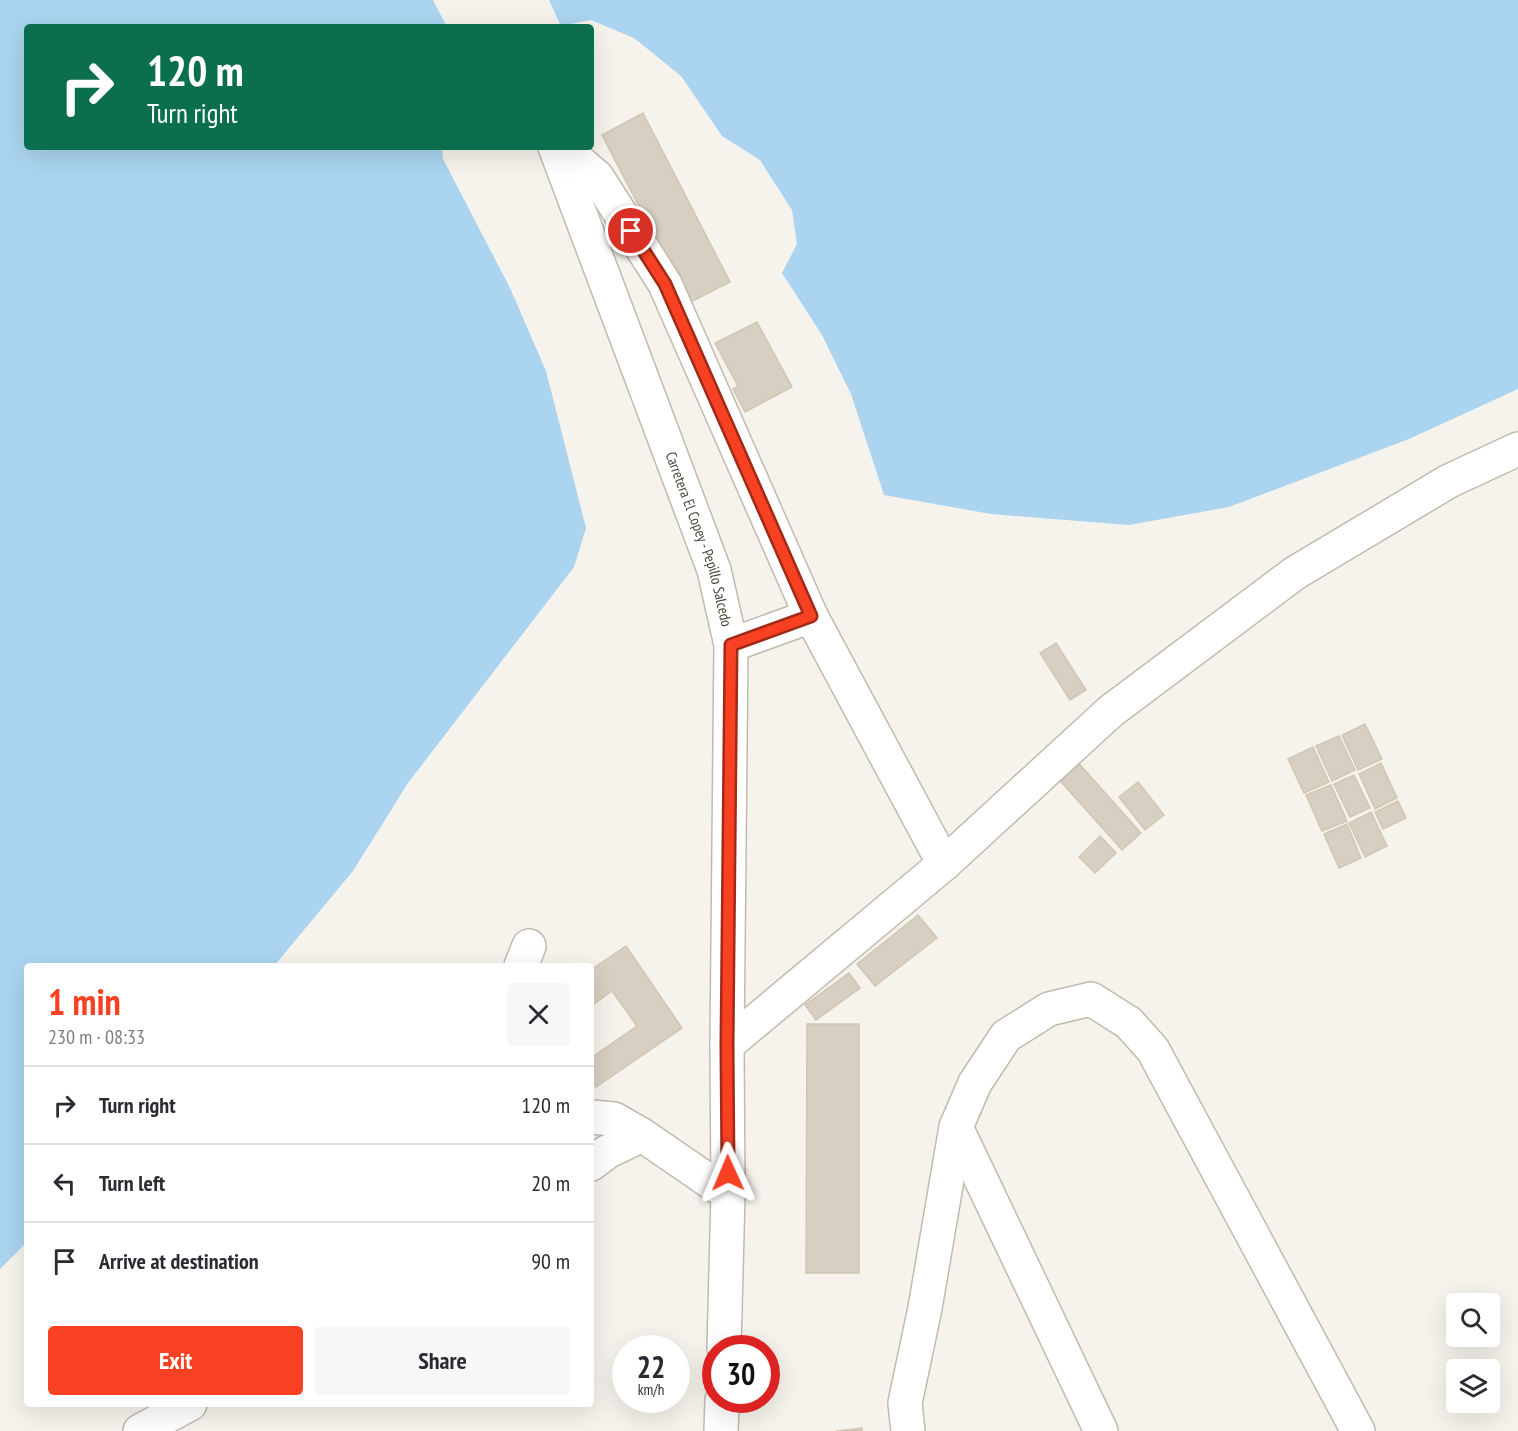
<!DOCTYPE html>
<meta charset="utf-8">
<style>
body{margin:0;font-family:"PT Sans Narrow",sans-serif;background:#f7f7f7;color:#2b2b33;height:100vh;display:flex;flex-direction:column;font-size:22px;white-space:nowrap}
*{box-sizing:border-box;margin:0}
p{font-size:20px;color:#7c7c81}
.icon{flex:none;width:33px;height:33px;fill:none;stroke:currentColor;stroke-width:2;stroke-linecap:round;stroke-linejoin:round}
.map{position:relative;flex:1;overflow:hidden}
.details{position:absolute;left:24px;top:963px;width:570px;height:444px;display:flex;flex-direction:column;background:#fff;border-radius:6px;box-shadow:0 6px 24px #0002}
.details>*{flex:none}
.banner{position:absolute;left:24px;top:24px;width:570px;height:126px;border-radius:6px;box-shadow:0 6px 24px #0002;background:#0b6e4f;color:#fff;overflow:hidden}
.tools{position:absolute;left:1446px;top:1293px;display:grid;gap:12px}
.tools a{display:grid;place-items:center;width:54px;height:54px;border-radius:6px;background:#fff;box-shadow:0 6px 24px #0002;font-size:30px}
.speed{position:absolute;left:612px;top:1335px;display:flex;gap:12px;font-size:30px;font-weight:700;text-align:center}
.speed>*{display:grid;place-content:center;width:78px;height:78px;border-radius:50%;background:#fff;box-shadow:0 6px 24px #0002;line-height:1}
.speed small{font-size:15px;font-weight:400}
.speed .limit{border:9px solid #d22;background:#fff;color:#111}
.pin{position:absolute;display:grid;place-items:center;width:51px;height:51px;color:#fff;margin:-26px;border:3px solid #fff;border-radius:50%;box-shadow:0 2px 6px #0007}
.me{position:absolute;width:66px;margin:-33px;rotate:359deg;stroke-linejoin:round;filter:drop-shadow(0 0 4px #0008)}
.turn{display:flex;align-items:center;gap:21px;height:126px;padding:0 24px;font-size:27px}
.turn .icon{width:78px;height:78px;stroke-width:2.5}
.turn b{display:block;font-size:42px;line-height:51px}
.round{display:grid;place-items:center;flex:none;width:63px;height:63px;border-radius:6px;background:#f7f7f7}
.summary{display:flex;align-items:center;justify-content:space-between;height:102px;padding:0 24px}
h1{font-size:36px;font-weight:700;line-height:45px;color:#f74122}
.primary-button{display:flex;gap:12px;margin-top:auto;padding:12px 24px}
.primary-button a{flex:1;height:69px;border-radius:6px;background:#f74122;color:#fff;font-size:24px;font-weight:700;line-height:69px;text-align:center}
.primary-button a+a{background:#f7f7f7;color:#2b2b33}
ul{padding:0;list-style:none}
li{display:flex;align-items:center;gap:18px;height:78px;padding:0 24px;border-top:2px solid #e1e1e2}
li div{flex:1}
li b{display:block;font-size:22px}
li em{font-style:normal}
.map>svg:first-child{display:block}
</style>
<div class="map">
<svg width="1518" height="1431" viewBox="0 0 1518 1431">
<rect width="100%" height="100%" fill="#f6f3ec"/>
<g fill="#aad4f0">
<polygon points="0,0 433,0 447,27 27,27 27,147 442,147 443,159 510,288 546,371 586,528 574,567 408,783 353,871 274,966 27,966 27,1242 0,1269"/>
<polygon points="549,0 1518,0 1518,389 1409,439 1229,507 1129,525 991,514 884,495 851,394 822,335 782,273 797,244 792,210 760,160 722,136 681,76 634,38 591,20 561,26"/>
</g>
<g fill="#d7cfc1" stroke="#d2c6b5" stroke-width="1.5">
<polygon points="643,113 730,282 689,303 602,135"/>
<polygon points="757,322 792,387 745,412 733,389 738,386 715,343"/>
<polygon points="1056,643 1086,690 1070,700 1040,653"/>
<polygon points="1365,724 1382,759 1358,770 1342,735"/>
<polygon points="1339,736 1355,770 1332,781 1316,746"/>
<polygon points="1313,747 1329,782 1304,793 1288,759"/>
<polygon points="1074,758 1141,833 1122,850 1055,775"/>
<polygon points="1381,763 1397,798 1375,809 1359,774"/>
<polygon points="1354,775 1370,808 1350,817 1334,784"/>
<polygon points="1138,782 1164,815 1145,830 1119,797"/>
<polygon points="1331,785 1347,821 1322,831 1306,795"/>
<polygon points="1398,801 1406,818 1383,829 1375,812"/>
<polygon points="1371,812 1387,846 1365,857 1349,823"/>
<polygon points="1347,824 1361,858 1339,868 1324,834"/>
<polygon points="1100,836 1116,853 1095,873 1079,857"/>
<polygon points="918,915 937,938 875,986 857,964"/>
<polygon points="626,946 682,1028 596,1087 591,1080 591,1058 637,1026 612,991 591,1006 591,970"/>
<polygon points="849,973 860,988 816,1020 805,1005"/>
<polygon points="807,1024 859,1024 859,1273 806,1273"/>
<polygon points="862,1428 862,1431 836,1431"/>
</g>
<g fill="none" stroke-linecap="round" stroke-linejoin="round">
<g stroke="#c1bbae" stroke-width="36">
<g id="minor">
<path id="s1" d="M555,147l159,423 17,75 -4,400 1,149 -4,154"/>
<polyline points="562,147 597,177 665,284 811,616 944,864"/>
<polyline points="731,645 811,616"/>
<polyline points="521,966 529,946"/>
<polyline points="727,1045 944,864 1111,711 1295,573 1449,481 1518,449"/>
<polyline points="591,1117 614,1119 642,1135"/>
<polyline points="591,1164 607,1152 642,1135 728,1194"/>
<polyline points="140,1431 190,1404"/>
<polyline points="721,1431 722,1400"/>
<polyline points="908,1431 905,1403 925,1308 956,1127"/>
<polyline points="1101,1431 956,1127 975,1083 1006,1036 1049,1009 1091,999 1129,1023 1153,1050 1358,1431"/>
</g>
</g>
<use href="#minor" stroke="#fff" stroke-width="33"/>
</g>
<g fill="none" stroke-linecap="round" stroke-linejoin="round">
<g stroke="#a12a16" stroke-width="15">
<polyline id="route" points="631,231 665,284 811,616 731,645 727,1045 728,1173"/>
</g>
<use href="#route" stroke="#f74122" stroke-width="10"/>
</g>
<g text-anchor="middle" stroke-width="5" stroke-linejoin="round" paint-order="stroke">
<g font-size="15" fill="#4a4439" stroke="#fff">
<text dy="5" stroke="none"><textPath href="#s1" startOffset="418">Carretera El Copey - Pepillo Salcedo</textPath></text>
</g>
</g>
</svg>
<div class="tools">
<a><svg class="icon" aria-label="search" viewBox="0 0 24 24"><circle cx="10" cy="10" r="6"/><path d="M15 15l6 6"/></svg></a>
<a><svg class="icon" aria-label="layers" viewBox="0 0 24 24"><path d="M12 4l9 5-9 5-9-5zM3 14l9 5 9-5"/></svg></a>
</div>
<div class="speed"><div>22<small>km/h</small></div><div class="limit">30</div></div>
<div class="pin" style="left:631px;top:231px;background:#d93025"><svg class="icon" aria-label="arrive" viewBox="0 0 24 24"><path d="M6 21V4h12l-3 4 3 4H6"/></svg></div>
<svg class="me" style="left:728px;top:1173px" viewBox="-20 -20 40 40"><path d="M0-17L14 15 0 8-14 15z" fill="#f74122" stroke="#fff" stroke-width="4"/></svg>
<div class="banner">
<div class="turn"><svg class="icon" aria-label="right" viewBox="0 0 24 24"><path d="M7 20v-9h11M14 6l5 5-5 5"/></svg><div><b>120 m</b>Turn right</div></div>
</div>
<section class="details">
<div class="summary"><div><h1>1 min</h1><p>230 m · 08:33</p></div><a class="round"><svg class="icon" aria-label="close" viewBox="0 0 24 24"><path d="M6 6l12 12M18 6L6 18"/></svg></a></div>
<ul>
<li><svg class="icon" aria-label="right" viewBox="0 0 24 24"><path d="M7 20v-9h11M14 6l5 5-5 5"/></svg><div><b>Turn right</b></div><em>120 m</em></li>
<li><svg class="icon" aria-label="left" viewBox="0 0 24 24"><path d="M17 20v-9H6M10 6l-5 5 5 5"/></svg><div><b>Turn left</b></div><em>20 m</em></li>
<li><svg class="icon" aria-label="arrive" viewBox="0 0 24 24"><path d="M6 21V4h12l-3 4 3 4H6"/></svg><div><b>Arrive at destination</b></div><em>90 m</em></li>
</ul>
<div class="primary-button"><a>Exit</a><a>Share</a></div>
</section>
</div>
